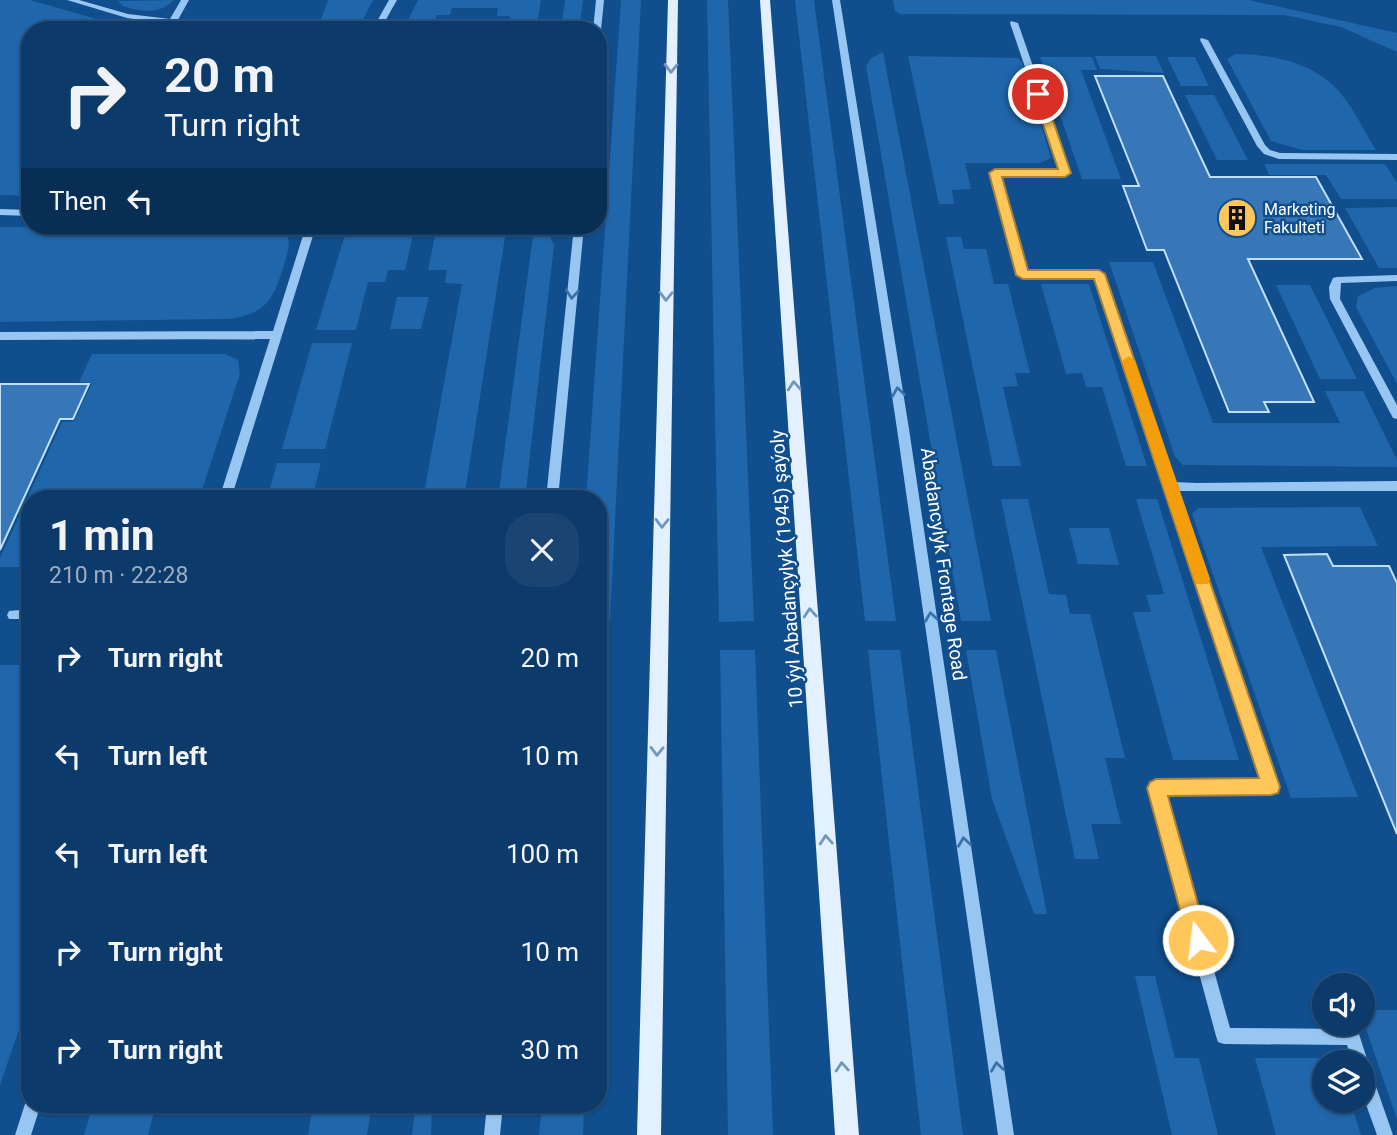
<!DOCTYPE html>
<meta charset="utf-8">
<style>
body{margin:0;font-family:Roboto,sans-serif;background:#1a4572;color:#f1f3f6;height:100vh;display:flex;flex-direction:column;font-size:26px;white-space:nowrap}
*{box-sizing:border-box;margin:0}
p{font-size:23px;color:#9aadc1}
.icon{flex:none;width:38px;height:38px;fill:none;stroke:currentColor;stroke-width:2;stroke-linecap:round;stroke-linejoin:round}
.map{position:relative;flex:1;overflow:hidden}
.sheet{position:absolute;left:21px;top:490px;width:586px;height:623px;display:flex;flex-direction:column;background:#0c3a6a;border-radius:28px;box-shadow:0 2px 5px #0004,0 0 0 2px #2c547e}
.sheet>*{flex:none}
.banner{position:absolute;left:21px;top:21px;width:586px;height:214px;border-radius:28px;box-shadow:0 2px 5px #0004,0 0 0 2px #2c547e;background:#0c3a6a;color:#f1f3f6;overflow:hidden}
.fabs{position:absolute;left:1312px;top:973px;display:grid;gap:14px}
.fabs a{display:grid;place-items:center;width:63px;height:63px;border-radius:50%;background:#0c3a6a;box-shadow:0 2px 5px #0004,0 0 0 2px #2c547e;font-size:35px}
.pin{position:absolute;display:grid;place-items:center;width:60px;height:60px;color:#fff;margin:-30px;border:4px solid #fff;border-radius:50%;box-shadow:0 2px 7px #0007}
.me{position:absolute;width:77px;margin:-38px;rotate:345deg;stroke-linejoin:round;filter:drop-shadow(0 0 5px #0008)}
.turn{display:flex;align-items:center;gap:24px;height:147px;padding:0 28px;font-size:32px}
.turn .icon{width:91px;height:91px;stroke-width:2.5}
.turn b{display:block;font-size:49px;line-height:60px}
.then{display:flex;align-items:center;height:66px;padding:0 28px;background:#0003;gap:14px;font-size:26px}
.round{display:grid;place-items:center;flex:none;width:74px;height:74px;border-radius:28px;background:#1a4572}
.overview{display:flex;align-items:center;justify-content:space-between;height:119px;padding:0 28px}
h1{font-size:42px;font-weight:700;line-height:52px}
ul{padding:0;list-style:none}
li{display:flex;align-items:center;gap:21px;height:98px;padding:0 28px}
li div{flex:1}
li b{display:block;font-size:26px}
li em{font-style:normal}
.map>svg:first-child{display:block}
</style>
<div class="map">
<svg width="1397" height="1135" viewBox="0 0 1397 1135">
<rect width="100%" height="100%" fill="#104e8d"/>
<g fill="#1f66ab">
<polygon points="0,0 30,0 135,30 30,30 30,196 0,195"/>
<path d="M174,0c-15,15 -33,12 -51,6l-5,-5z"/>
<polygon points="328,0 373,0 358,30 317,30"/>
<polygon points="418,0 541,0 536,30 508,30 510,16 497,16 498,8 452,8 450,15 437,15 433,30 403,30"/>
<polygon points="565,0 583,0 579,30 561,30"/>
<polygon points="621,0 641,0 610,621 599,622 598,499 586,499"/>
<polygon points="707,0 728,0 754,621 719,622"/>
<polygon points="795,0 814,0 896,621 865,621"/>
<polygon points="893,0 1249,0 1397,33 1397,52 1341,27 1284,15 900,14 895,11"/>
<polygon points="883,52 991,621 961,621 866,66 871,58"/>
<path d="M1235,54c34,0 72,7 98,31 18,17 30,44 43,65h-74l-31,-9 -44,-82z"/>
<polygon points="908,56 1018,58 1022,62 1051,158 1040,163 965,163 971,189 952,190 954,204 939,204"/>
<polygon points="1095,56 1156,56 1164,73 1100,69"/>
<polygon points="1040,57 1092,57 1097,70 1081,70 1121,179 1082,179"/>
<polygon points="1167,57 1195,57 1209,86 1181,86"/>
<polygon points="1185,95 1214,95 1248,160 1217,160"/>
<polygon points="1264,164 1385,164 1397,183 1397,199 1341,199 1326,175 1269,175"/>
<polygon points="1397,207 1397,268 1379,268 1345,208"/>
<path d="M276,226l10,7c6,11 1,21 -2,32 -11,36 -18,49 -57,54l-227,3v-95z"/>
<polygon points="534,228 549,235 554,245 525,499 498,499"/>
<polygon points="414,231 405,270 388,270 385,282 368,282 356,330 316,330 344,238 361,232"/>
<polygon points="436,231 506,231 464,499 423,499 462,284 445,283 447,270 428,270"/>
<polygon points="946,237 961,237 964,249 986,249 994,284 1008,284 1030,373 1015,373 1018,386 1003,387 1021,466 993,466"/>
<polygon points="1109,262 1153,262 1213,423 1340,423 1325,391 1363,391 1397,460 1397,467 1183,465 1175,457"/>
<polygon points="1041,284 1089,284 1147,466 1126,466 1102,387 1086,387 1082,373 1066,374"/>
<polygon points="1276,285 1310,285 1357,379 1320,379"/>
<polygon points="1397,286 1397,384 1356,307 1358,296 1375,288"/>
<polygon points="397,297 429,297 421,329 390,329"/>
<polygon points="312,343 352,343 325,449 282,449"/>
<polygon points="92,354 225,354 238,360 240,374 199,499 30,499 30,567 0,567 0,558 62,422 74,421 92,383 79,382"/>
<polygon points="277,463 321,463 312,499 267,499"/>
<polygon points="1001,499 1028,499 1049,594 1066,595 1070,614 1090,614 1125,758 1105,758 1121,824 1091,824 1099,859 1075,859"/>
<polygon points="1136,499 1157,499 1239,760 1173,760 1133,612 1151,612 1146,595 1164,594"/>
<polygon points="1360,507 1378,546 1261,547 1358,797 1291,798 1192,514 1198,508"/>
<polygon points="1069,528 1109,528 1119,565 1078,564"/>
<polygon points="599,650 608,650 599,837 598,650"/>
<polygon points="720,650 755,650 773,1135 728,1135"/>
<polygon points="868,650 900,650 963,1135 921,1135"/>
<polygon points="966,650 996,650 1047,914 1034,914 992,799"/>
<polygon points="0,665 30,665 30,997 0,1085"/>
<polygon points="1135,976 1155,976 1175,1058 1199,1058 1218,1135 1172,1135"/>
<polygon points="1363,1010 1397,1010 1397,1119 1363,1020"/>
<polygon points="1255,1058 1336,1058 1337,1062 1325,1062 1325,1101 1350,1101 1361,1135 1276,1135"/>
<polygon points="93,1104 156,1104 148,1135 84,1135"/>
<polygon points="313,1104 372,1104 367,1135 308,1135"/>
<polygon points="416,1104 432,1104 431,1135 412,1135"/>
<polygon points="542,1104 584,1104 583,1135 539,1135"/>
</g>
<g fill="#3877b7" stroke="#bfdffd" stroke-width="2">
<polygon points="1095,76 1163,76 1210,177 1316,177 1362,259 1248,259 1314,402 1264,402 1269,412 1229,412 1164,250 1147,250 1123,186 1139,186"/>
<polygon points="0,384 89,384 73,419 60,419 0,550"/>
<polygon points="1327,554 1333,566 1389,566 1397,583 1397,834 1284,555"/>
</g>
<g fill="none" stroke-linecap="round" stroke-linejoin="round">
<g fill="#98c6f2" fill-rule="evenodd">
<polygon points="67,0 79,0 128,14 170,19 181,0 189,0 174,27 170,29 166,27 168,24 127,18"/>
<polygon points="389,0 397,0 380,30 372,30"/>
<polygon points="596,0 604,0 601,30 598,32 598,30 593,30"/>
<polygon points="832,0 840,0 909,429 1014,1135 998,1135 897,429"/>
<polygon points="1011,21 1018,23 1070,173 1065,176 1000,176 1027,272 1102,272 1174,482 1196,483 1397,481 1397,491 1178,491 1278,787 1276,792 1271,794 1165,795 1230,1028 1352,1029 1358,1031 1368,1062 1367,1065 1371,1072 1393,1135 1377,1135 1363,1096 1363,1062 1352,1062 1347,1045 1224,1044 1218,1042 1216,1036 1149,788 1151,783 1156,781 1262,780 1095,277 1023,278 1018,275 990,173 995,170 1060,170 1010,23"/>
<polygon points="1201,38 1208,40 1265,145 1270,150 1280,153 1397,154 1397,160 1279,159 1264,154 1257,146 1200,40"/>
<polygon points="0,209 30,210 30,216 0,215"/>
<polygon points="306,226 316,226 231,499 219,499 270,339 0,340 0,332 273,331"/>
<polygon points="574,226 584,226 558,499 546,499"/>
<polygon points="1397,275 1397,281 1341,283 1340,299 1397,405 1397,419 1393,418 1330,299 1329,287 1333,278 1337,277"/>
<polygon points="30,609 30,619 9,619 7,615 9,611"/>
<polygon points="30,1097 30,1104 41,1104 31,1135 15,1135 25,1104"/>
<polygon points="487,1104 503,1104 500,1135 484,1135"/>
</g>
<g fill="#e3f0ff" fill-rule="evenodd">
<polygon points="668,0 678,0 661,1135 637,1135"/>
<polygon points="760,0 770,0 859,1135 835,1135"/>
</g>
</g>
<defs><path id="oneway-chevron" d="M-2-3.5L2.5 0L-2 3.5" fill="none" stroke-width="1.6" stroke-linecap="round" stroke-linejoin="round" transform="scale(1.75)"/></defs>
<g stroke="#6f97c0">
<use href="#oneway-chevron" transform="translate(671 68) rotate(91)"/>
<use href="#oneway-chevron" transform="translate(666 296) rotate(91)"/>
<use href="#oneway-chevron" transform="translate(794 386) rotate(-94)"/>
<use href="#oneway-chevron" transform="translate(662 523) rotate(91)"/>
<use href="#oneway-chevron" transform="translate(810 613) rotate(-94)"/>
<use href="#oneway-chevron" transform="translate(657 751) rotate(91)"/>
<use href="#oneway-chevron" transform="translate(826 840) rotate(-94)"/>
<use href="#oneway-chevron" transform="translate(842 1067) rotate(-94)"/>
</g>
<g stroke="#3972ab">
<use href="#oneway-chevron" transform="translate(572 294) rotate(95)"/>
<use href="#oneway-chevron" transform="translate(898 392) rotate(-99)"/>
<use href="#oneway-chevron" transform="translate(931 617) rotate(-98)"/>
<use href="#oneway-chevron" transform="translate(964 842) rotate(-98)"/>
<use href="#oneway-chevron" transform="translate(997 1067) rotate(-98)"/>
</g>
<polygon fill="#ffc659" stroke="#a6813a" stroke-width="2" points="1038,91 1044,94 1071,173 1065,177 1002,177 1028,270 1099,270 1105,274 1280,787 1278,793 1271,795 1168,796 1208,940 1205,947 1198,950 1191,947 1188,940 1147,788 1150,782 1156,779 1259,778 1094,279 1023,279 1016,275 989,173 995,169 1058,169 1033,94"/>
<polygon fill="#f59e0b" points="1129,356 1135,361 1210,579 1208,584 1196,584 1194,579 1122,361"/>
<defs>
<g id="building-disc" transform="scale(2.0125)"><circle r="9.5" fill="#ffc659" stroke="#104e8d"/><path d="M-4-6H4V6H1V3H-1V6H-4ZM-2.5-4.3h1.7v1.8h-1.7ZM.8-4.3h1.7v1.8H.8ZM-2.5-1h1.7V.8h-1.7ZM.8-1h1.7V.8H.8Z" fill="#111"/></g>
</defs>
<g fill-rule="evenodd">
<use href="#building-disc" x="1237" y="218"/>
</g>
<g text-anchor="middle" stroke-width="5" stroke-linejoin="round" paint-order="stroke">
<g font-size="16" fill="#fff" stroke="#104e8d" text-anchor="start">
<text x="1264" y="215">Marketing<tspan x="1264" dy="18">Fakulteti</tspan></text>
</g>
<g font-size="19" fill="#fff" stroke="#104e8d">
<text transform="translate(944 564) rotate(82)" y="7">Abadancylyk Frontage Road</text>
<text transform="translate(786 569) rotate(-94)" y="7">10 ýyl Abadançylyk (1945) şaýoly</text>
</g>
</g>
</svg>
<div class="fabs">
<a><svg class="icon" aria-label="sound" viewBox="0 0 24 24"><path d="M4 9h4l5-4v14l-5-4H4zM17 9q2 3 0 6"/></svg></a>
<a><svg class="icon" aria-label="layers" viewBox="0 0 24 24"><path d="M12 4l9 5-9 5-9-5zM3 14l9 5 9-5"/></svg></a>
</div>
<div class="pin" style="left:1038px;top:94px;background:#d93025"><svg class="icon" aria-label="arrive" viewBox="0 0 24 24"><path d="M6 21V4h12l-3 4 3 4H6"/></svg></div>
<svg class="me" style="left:1198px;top:940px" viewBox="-20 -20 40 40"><circle r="17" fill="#ffc659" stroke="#fff" stroke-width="3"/><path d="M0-11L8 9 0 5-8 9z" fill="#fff"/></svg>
<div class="banner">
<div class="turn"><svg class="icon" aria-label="right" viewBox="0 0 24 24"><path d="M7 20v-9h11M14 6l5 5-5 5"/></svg><div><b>20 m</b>Turn right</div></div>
<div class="then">Then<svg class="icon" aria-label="left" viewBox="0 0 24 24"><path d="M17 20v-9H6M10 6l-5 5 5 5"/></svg></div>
</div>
<section class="sheet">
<div class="overview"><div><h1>1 min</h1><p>210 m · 22:28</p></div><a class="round"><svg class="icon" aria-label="close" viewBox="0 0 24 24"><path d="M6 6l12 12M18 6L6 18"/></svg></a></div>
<ul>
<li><svg class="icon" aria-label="right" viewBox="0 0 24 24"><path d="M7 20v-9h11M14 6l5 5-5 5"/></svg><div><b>Turn right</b></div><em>20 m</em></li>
<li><svg class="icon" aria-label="left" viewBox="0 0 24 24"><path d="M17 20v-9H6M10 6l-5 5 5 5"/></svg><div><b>Turn left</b></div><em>10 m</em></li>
<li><svg class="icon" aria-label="left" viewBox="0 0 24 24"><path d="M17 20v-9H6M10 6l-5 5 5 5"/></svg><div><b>Turn left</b></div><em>100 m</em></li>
<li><svg class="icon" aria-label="right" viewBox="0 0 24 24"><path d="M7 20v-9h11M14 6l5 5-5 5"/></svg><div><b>Turn right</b></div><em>10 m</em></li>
<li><svg class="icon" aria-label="right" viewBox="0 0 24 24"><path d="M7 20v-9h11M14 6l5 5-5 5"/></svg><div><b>Turn right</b></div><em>30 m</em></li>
</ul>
</section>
</div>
